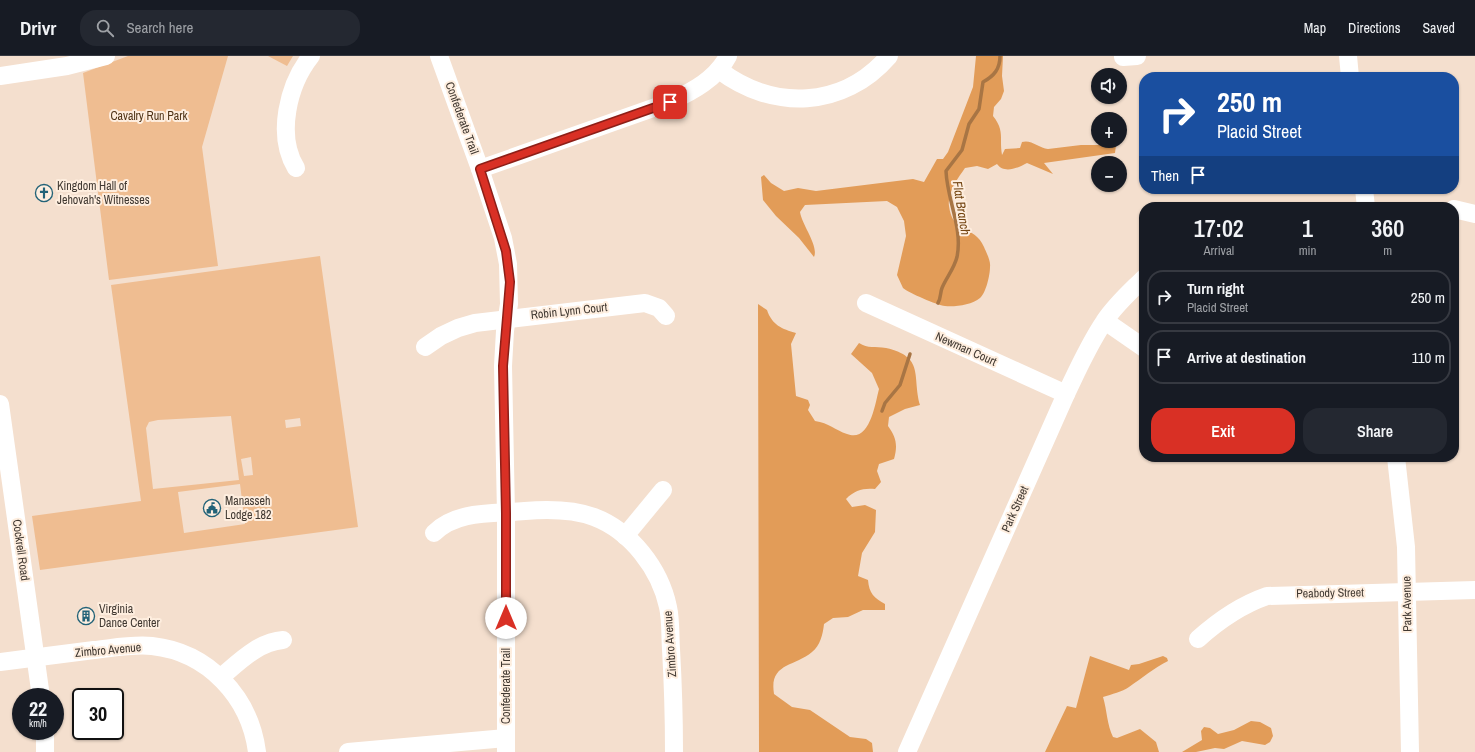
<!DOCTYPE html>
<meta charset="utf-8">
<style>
body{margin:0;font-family:"Archivo Narrow",sans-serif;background:#242831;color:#f1f3f6;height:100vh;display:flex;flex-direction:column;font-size:15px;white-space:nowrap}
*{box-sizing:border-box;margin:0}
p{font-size:13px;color:#9ea1a6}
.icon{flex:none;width:22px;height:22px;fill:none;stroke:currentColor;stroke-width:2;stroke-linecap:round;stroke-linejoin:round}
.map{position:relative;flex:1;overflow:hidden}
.drawer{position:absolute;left:1139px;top:146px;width:320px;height:260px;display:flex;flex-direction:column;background:#171b24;border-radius:16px;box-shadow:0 1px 3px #0004}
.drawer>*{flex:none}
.guide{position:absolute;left:1139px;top:16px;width:320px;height:122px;border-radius:16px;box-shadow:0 1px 3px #0004;background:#1a4fa0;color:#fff;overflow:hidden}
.buttons{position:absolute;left:1091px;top:12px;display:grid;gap:8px}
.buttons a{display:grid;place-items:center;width:36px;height:36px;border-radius:50%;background:#171b24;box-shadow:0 1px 3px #0004;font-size:20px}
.speed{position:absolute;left:12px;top:632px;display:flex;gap:8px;font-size:20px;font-weight:700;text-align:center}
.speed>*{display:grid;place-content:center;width:52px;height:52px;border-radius:50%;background:#171b24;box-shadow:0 1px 3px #0004;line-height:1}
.speed small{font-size:10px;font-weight:400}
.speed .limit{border:2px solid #111;border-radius:6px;background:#fff;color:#111}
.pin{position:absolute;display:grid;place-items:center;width:34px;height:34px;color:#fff;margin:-17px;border-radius:8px;box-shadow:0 2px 6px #0006}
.me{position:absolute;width:44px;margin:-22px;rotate:0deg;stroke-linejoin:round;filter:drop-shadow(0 0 3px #0008)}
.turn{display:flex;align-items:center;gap:14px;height:84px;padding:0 12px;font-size:18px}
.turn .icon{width:52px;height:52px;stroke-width:2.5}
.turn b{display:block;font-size:28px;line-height:34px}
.then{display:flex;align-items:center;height:38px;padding:0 12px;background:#0003;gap:8px;font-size:15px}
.eta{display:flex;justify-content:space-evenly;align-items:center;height:68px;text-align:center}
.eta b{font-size:24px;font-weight:600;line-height:28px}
.primary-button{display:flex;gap:8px;margin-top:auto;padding:8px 12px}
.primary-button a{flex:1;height:46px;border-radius:16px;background:#d93025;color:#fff;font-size:16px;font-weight:600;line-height:46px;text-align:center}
.primary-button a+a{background:#242831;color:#f1f3f6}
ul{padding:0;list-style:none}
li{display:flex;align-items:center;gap:12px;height:54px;margin:0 8px 6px;padding:0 4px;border:2px solid #363941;border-radius:16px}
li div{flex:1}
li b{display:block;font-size:15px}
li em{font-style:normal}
header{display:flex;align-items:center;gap:24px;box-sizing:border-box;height:56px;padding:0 20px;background:#171b24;border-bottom:1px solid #363941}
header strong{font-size:19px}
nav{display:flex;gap:22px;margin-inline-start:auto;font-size:14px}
.search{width:280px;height:36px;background:#242831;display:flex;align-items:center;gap:10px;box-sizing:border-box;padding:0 14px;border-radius:16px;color:#9ea1a6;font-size:15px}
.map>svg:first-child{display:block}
</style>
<header>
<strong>Drivr</strong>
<div class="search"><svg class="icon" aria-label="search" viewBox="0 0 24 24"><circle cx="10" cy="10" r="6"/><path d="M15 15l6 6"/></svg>Search here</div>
<nav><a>Map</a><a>Directions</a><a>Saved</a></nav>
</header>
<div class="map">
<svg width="1475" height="696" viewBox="0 0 1475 696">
<rect width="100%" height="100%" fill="#f4dfce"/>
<g fill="#efbd91" fill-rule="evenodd">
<polygon points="128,0 228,0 202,91 218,210 109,224 83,17"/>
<polygon points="268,0 293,0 287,10"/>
<path d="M320,200l38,271 -318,43 -8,-54 109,-15 -30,-216zM231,360l8,64 -86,9 -7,-61 3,-6 9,-2zM300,362l1,8 -15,2 -1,-8zM251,401l2,18 -9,1 -3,-17zM240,428l5,40 -61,9 -6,-41z"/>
</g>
<g fill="#e29c58">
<path d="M976,0h27l-1,20 2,15 -3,8 -7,8 -1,9c12,15 6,22 9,39l3,-6 15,-1 2,-6c9,-3 17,6 26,7l33,-4h25l7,-3 3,3 -1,8 -71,10 9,11 -26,-11c-9,5 -23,11 -30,1l-9,5 -11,-3 -12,2c-7,10 -18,25 -16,38 4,30 25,18 35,41 2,5 7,14 6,20 0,8 -4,26 -10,31 -8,7 -25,9 -35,8 -8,-1 -36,-13 -42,-18l-6,-13 9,-39 -2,-15 -7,-14 -10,-6 -82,4 -5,7c2,13 19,34 14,45l-15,-19 -23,-22 -13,-16 -2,-23 3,-2 7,8 13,8 14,-3 18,3 97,-12 11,3 13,-23h6l5,-7 25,-65z"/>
<path d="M758,248l9,6c5,15 15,19 29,23l-5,11 5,52 12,4 2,5 -2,5 7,11c14,2 20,9 32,13 23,9 28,-30 32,-45l-7,-16 -21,-19 8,-11c9,6 16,3 27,5 39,9 26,28 34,57l-15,4 -16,8 -1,9c8,11 10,19 6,33l-15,5 -2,7 4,11 -6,7c-12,-1 -20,1 -29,10l6,8 13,-2 11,5 -1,22 -13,21 -4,23 10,4c1,13 6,18 17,24v6h-22l-15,7 -15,1 -9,6c-1,10 -4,22 -12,28 -18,15 -43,11 -38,42l18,13 18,3 40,27 16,2 6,4 1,9h-114z"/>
<path d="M1090,600l39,14 2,-5 8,-1 24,-8 4,2 1,3c-14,7 -26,17 -39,26 -7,5 -17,7 -26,10 4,13 4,28 10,40l4,1 23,-9 16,13 3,10h-114l22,-46 9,2z"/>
<polygon points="1251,665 1260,666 1271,672 1273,680 1270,686 1265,689 1242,685 1224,693 1215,692 1196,696 1182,696 1202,684 1201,675 1204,671 1210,672 1218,678 1234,674"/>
</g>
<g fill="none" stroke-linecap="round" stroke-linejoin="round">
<g stroke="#a87544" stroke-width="3.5">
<path d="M938,247c3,-5 2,-10 4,-15 4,-10 12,-19 15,-31 6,-29 -10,-57 -11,-86l16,-21 7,-26 10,-15 4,-27c11,-6 17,-13 17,-26"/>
<polyline points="882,355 885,347 900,329 910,298"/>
</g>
<g stroke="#fff" stroke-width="18">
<polyline points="439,0 480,113 503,182 508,208 509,248 505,275 503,310 506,457 506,696"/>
<polyline points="1348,0 1350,21"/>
<polyline points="1123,1 1137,0"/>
<path d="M719,14c54,41 124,39 170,-14"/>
<polyline points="0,20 67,10 106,0"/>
<path d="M296,112c-20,-33 -8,-83 15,-112"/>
<path d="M480,113l190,-67c23,-11 46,-23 58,-46"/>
<polyline points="1364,133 1366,151"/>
<polyline points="1454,153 1475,158"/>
<polyline points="866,247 1066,338"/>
<polyline points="1105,265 1144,292"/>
<polyline points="425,291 441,280 458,272 475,267 645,247 659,252 666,260"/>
<polyline points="0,348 41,641"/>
<polyline points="1396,401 1406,491 1410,696"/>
<path d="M434,477c23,-23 60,-19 91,-22 24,-2 47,-2 69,6 37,14 66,52 74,90 3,13 2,29 3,42 2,35 3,69 3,103"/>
<polyline points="625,480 663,434"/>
<path d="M1198,583c20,-18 43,-34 69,-43l208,-6"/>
<path d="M0,606c31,-4 63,-8 94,-12 19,-2 39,-6 58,-4 56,6 98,51 105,106"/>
<path d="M221,621c18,-15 37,-35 62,-37"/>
<polyline points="45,696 45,675"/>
<polyline points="348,696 506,682"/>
<path d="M907,696l159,-358c12,-25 23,-50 38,-72 11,-17 26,-30 40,-44"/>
</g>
</g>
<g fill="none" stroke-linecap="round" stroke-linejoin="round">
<g stroke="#8d1f18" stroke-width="10">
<polyline id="route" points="506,562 506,457 503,310 510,226 506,195 480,113 670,46"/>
</g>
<use href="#route" stroke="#d93025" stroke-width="7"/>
</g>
<defs>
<g id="church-ring" transform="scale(0.9)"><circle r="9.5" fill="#feeedf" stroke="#236378" stroke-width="1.5"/><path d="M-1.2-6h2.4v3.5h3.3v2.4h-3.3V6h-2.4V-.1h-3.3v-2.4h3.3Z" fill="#236378"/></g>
<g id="civic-ring" transform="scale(0.9)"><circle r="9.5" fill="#feeedf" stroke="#236378" stroke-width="1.5"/><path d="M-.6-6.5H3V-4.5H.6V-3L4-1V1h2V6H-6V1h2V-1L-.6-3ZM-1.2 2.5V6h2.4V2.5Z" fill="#236378"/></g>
<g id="building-ring" transform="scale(0.9)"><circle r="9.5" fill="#feeedf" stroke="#236378" stroke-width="1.5"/><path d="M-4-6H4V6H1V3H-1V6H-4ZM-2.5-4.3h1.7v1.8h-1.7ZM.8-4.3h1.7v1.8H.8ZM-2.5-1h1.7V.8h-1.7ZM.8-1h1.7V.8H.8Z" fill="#236378"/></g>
</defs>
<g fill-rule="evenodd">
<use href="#church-ring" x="44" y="137"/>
<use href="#civic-ring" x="212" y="452"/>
<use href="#building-ring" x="86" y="560"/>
</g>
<g text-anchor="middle" stroke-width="4" stroke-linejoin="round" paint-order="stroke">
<g font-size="12" fill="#4f3215" stroke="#feeedf">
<text x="149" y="64">Cavalry Run Park</text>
</g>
<g font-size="12" fill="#403831" stroke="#feeedf">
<text transform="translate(462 62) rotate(70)" y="4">Confederate Trail</text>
<text transform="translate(569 255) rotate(-6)" y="4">Robin Lynn Court</text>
<text transform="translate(966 293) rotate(24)" y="4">Newman Court</text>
<text transform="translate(1015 453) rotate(-66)" y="4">Park Street</text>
<text transform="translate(21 494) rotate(82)" y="4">Cockrell Road</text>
<text transform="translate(1330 537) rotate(-1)" y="4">Peabody Street</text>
<text transform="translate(1407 548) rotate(-91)" y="4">Park Avenue</text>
<text transform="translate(670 588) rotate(-94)" y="4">Zimbro Avenue</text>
<text transform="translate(108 594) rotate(-5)" y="4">Zimbro Avenue</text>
<text transform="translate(506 630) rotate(-90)" y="4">Confederate Trail</text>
</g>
<g font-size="12" fill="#403831" stroke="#feeedf" text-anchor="start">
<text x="57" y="134">Kingdom Hall of<tspan x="57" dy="14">Jehovah's Witnesses</tspan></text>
<text x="225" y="449">Manasseh<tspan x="225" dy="14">Lodge 182</tspan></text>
<text x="99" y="557">Virginia<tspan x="99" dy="14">Dance Center</tspan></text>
</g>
<g font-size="13" font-style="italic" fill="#744512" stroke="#feeedf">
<text transform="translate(962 152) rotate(81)" y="5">Flat Branch</text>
</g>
</g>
</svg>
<div class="buttons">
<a><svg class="icon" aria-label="sound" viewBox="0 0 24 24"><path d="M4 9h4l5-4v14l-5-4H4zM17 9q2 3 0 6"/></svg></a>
<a>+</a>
<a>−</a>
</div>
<div class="speed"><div>22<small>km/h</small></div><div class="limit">30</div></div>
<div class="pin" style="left:670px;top:46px;background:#d93025"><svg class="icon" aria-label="arrive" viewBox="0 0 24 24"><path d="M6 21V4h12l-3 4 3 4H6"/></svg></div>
<svg class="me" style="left:506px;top:562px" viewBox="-20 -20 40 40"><circle r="19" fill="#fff"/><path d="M0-13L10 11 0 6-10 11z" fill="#d93025"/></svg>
<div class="guide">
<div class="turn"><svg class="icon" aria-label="right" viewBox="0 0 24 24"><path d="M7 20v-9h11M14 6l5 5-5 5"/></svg><div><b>250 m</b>Placid Street</div></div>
<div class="then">Then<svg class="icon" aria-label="arrive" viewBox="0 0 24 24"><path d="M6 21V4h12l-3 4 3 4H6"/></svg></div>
</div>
<section class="drawer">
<div class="eta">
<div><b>17:02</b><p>Arrival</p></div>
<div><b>1</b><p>min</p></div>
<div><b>360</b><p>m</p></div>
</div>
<ul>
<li><svg class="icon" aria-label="right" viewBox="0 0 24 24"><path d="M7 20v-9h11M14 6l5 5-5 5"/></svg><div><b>Turn right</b><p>Placid Street</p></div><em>250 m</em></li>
<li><svg class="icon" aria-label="arrive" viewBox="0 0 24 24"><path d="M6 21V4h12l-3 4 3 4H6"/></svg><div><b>Arrive at destination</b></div><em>110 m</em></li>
</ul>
<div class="primary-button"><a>Exit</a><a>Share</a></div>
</section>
</div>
